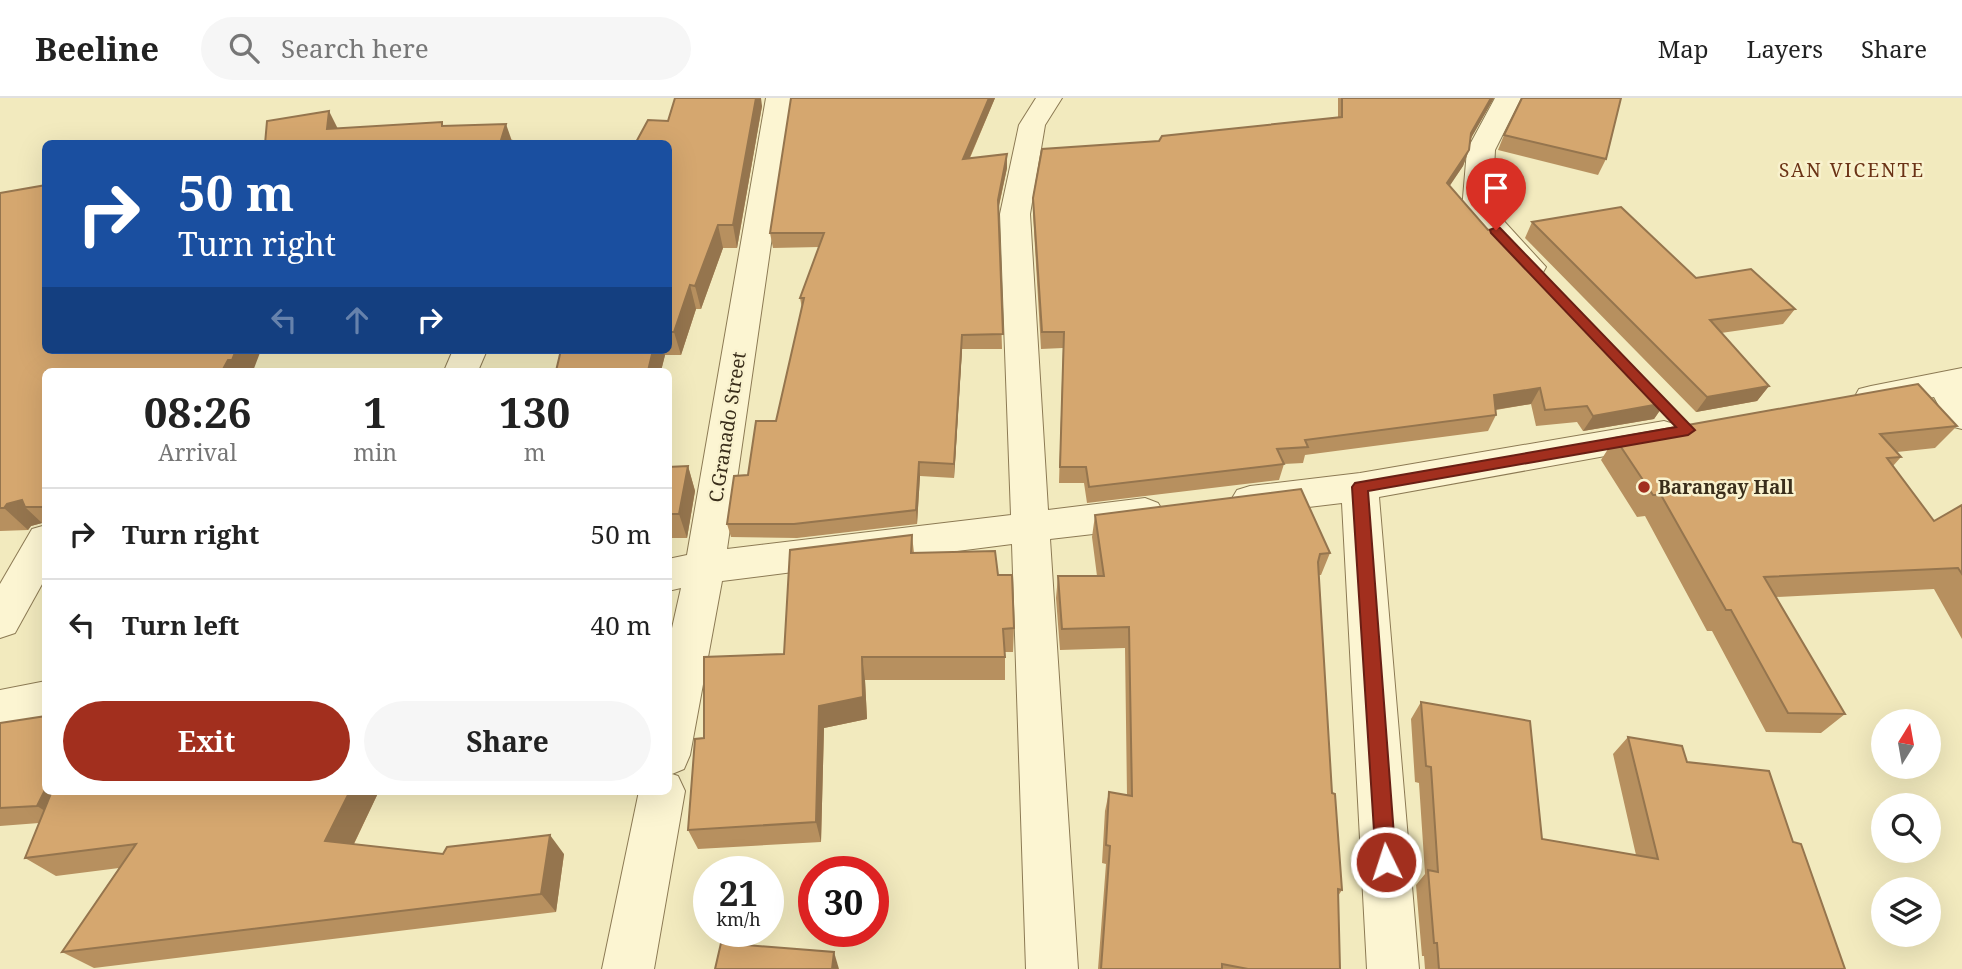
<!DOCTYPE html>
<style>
body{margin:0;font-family:"Noto Serif",serif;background:#f6f6f6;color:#222;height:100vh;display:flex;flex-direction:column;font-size:26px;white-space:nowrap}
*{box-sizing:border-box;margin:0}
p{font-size:23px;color:#767676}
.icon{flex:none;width:38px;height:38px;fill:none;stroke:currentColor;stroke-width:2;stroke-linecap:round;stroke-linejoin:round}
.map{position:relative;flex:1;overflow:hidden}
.drawer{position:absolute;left:42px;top:270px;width:630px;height:427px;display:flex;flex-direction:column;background:#fff;border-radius:10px;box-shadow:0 7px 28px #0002}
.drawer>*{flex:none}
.banner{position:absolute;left:42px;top:42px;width:630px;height:214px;border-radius:10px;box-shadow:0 7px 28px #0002;background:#1a4fa0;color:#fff;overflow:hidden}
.needle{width:46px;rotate:11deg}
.buttons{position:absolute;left:1871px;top:611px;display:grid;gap:14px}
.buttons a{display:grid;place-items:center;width:70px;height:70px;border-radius:50%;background:#fff;box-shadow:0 7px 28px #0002;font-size:35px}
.speed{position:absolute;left:693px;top:758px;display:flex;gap:14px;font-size:35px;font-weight:700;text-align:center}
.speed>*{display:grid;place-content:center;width:91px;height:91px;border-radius:50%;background:#fff;box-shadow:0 7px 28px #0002;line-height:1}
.speed small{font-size:18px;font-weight:400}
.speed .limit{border:10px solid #d22;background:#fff;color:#111}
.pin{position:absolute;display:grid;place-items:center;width:60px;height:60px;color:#fff;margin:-72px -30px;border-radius:50% 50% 50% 0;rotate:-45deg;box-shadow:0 0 7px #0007}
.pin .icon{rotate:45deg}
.me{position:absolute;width:77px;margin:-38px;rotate:356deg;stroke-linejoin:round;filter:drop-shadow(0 0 5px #0008)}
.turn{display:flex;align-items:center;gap:24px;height:147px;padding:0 21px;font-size:32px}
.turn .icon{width:91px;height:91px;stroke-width:2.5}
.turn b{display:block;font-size:49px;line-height:60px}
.lanes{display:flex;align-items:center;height:66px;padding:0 21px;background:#0003;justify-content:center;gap:35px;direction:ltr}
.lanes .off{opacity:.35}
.eta{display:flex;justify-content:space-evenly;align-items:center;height:119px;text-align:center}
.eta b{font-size:42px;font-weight:700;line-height:49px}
.primary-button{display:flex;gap:14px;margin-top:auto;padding:14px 21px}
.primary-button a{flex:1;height:80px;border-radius:42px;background:#a22f1e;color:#fff;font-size:28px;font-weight:700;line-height:80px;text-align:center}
.primary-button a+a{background:#f6f6f6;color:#222}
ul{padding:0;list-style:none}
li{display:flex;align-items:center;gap:21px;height:91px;padding:0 21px;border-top:2px solid #e0e0e0}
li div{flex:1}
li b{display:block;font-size:26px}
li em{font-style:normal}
header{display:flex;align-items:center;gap:42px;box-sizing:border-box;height:98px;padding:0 35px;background:#fff;border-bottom:2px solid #e0e0e0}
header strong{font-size:33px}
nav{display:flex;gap:38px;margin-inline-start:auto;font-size:24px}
.search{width:490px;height:63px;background:#f6f6f6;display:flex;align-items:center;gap:18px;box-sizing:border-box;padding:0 24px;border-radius:38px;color:#767676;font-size:26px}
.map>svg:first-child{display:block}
</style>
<header>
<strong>Beeline</strong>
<div class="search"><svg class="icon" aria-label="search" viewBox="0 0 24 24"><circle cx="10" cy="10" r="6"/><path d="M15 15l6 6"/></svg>Search here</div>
<nav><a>Map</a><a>Layers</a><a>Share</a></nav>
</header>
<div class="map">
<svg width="1962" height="871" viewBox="0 0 1962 871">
<rect width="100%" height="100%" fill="#f2eabe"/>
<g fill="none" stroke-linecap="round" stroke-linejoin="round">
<g stroke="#8c7a54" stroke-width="2">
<g id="minor">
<polygon points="766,0 792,0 727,451 1011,417 1000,116 1019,27 1036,0 1062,0 1045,27 1030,116 1048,412 1145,400 1158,405 1164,415 1158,425 1145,430 1050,441 1078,871 1026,871 1012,446 722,483 690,657 684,671 672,676 678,678 685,693 654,871 602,871 639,693 668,693 668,548 681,490 668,493 668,461 687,457"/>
<polygon points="1495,0 1521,0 1495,52 1492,110 1546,169 1542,176 1531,179 1520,176 1462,112 1467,52"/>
<polygon points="453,252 487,252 478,273 444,273"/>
<polygon points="1962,270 1962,331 1950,328 1934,299 1871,312 1859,309 1854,300 1859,291 1871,288"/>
<polygon points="1664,323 1677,327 1682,336 1677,345 1379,399 1419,871 1367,871 1342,405 1250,416 1237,412 1231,402 1237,392 1250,388 1360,375"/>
<polygon points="46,427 46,479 15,535 0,540 0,486 32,431"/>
<polygon points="46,583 46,621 0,630 0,592"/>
</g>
</g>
<use href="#minor" fill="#fcf5d2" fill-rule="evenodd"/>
</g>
<g fill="#b7905f">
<polygon points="791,0 995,0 970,60 1007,56 1007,70 998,113 1002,251 962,251 954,380 920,378 917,426 797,440 731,439 727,426 748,377 776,323 802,210 800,200 819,149 773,150 770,135"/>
<polygon points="1338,0 1494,0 1470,41 1469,52 1463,68 1449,88 1488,132 1665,305 1654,321 1583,333 1577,324 1536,328 1531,306 1496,312 1496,317 1488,333 1305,357 1303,365 1284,366 1279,382 1087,405 1084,385 1059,385 1063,250 1041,251 1033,116 1033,100 1159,43 1338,19"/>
<polygon points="762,8 737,150 723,150 701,211 696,211 681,257 665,257 661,273 556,273 561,252 668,252 668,23"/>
<polygon points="1504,37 1606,61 1598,77 1498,52"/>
<polygon points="0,95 46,273 46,429 42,425 31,428 28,432 0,433"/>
<polygon points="1532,124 1696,180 1795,211 1783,226 1721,235 1769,288 1757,303 1696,314 1525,140"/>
<polygon points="1957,328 1935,350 1897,354 1901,359 1893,368 1934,423 1962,407 1962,541 1934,491 1776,499 1845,616 1821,635 1766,634 1712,533 1707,533 1645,418 1637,419 1601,362 1615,340"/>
<polygon points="688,368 695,393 687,440 668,440 668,369"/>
<polygon points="1095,417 1330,455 1321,477 1319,477 1332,695 1342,792 1338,798 1340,871 1098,871 1106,766 1102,765 1105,713 1109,694 1127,697 1125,550 1060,552 1056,500 1058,478 1097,478 1092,439"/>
<polygon points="912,437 914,455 998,477 1014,530 1013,554 1005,554 1005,582 865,582 867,621 824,630 821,744 698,751 688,732 704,640 784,556"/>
<polygon points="1421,604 1542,741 1636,757 1613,656 1628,639 1687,664 1793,744 1845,871 1425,871 1424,858 1422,858 1416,787 1425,776 1419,685 1415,684 1411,621"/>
<polygon points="0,625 46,693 379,693 354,746 443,756 564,756 556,814 94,870 62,854 119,770 56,778 25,760 39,725 0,728"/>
</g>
<g fill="#95754e">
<polygon points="756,0 761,0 762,8 737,150 733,127"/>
<polygon points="989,0 995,0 963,75 963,61"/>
<polygon points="1491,0 1494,0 1465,51 1471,35"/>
<polygon points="329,13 340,35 327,31"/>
<polygon points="506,26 513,46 501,42"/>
<polygon points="1469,52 1463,68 1441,101 1447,85"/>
<polygon points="1007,56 1007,70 997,116 998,102"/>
<polygon points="718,127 723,150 701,211 695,188"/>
<polygon points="690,187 696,211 681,257 674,234"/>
<polygon points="962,237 962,251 954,380 954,366"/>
<polygon points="236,252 261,252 253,273 222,273 228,262"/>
<polygon points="653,252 663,252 665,257 661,273 648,273"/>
<polygon points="1769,288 1757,303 1696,314 1707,299"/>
<polygon points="1540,290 1531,306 1486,313 1494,297"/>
<polygon points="1665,305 1654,321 1583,333 1593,318"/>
<polygon points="919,364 920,378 917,426 916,412"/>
<polygon points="688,368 695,393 687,440 679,416"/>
<polygon points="22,402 25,409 42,425 31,428 28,432 4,410 7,406"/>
<polygon points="862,559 865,582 867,621 824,630 821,744 816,724 819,608"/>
<polygon points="46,690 46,693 75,693 61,723 37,708"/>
<polygon points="350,693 379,693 346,762 325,743"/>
<polygon points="550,737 564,756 556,814 541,796"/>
<polygon points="834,854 839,871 832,871"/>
</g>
<g fill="#d5a76f" stroke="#95754e" stroke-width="2">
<polygon points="675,0 756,0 733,127 718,127 695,188 690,187 674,234 668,234 668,46 635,46 648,22 668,23"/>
<polygon points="791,0 989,0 963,61 1007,56 998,102 1003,236 962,237 954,366 919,364 916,412 794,426 727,426 734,378 748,377 756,323 776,323 804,200 800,200 824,135 770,135"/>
<polygon points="1342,0 1491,0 1471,35 1469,52 1447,85 1488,132 1497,130 1665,305 1593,318 1587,308 1545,312 1540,290 1494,297 1496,317 1305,342 1308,349 1277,351 1284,366 1089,389 1086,369 1060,369 1064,234 1042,234 1033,100 1042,51 1159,43 1162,38 1342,19"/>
<polygon points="1522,0 1621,0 1606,61 1504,37"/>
<polygon points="329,13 327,31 442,24 442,28 506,26 501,42 549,46 265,46 267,23"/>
<polygon points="46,87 46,252 236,252 232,262 228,262 222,273 46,273 46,409 25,409 22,402 7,406 4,410 0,410 0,95"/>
<polygon points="1621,109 1696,180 1751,171 1795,211 1710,222 1769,288 1707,299 1532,124"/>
<polygon points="561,252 653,252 648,273 556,273"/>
<polygon points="1918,286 1957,328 1880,336 1901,359 1887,360 1934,423 1962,407 1962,476 1958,470 1764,479 1845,616 1788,615 1731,512 1726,512 1661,397 1653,397 1615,340"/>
<polygon points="688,368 679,416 668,416 668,369"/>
<polygon points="1301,391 1330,455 1320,456 1318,464 1332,695 1335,696 1342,792 1338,791 1340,871 1248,871 1222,866 1222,871 1101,871 1110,748 1106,747 1109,694 1132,698 1129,529 1062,531 1058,478 1104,478 1095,417"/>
<polygon points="912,437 911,455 995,453 998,477 1012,477 1014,530 1003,531 1005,559 862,559 863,599 819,608 816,724 688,732 695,641 704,640 704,559 784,556 790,452"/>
<polygon points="1421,604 1530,623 1542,741 1658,761 1628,639 1682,648 1687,664 1769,673 1793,744 1801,746 1845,871 1439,871 1437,845 1434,845 1428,772 1438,774 1431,669 1426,668"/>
<polygon points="46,618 46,690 37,708 0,710 0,625"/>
<polygon points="52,693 350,693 325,743 443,756 447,749 550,737 541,796 62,854 136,746 25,760"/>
<polygon points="721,845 834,854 832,871 715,871"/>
</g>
<polygon fill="#a22f1e" stroke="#691f14" stroke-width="2" points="1496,129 1500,130 1695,332 1688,337 1368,393 1396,764 1393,771 1386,773 1379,771 1376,764 1352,389 1355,385 1676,329 1491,135 1490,132"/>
<circle fill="#a22f1e" stroke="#f9f2ce" stroke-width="2.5" cx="1644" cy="389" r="7"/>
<g text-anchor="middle" stroke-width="5" stroke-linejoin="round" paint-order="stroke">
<g font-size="19" letter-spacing="2" fill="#6b3316" stroke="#f9f2ce">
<text x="1852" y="79">SAN VICENTE</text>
</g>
<g font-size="19" fill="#3a2e1b" stroke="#f9f2ce">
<text transform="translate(727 329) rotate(-81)" y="7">C.Granado Street</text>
</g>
<g font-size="19" font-weight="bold" fill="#3a2e1b" stroke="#f9f2ce" text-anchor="start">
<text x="1658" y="396">Barangay Hall</text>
</g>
</g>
</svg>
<div class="buttons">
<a><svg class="needle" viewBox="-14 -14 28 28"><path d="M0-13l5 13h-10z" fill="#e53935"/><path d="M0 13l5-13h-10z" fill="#767676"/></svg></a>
<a><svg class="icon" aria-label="search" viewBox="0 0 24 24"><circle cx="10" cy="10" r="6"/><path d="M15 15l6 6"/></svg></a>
<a><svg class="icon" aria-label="layers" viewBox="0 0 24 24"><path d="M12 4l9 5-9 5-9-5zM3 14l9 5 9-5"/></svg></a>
</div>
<div class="speed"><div>21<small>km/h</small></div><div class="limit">30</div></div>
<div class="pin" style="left:1496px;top:132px;background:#d93025"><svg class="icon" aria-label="arrive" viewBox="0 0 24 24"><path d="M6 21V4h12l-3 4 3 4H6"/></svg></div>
<svg class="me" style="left:1386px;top:764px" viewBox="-20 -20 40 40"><circle r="17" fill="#a22f1e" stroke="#fff" stroke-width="3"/><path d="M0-11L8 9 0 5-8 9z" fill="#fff"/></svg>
<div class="banner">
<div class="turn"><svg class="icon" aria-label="right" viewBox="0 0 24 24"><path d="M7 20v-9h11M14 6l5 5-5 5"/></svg><div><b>50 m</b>Turn right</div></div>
<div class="lanes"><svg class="icon off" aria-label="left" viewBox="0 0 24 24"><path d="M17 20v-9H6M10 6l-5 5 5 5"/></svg><svg class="icon off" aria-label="ahead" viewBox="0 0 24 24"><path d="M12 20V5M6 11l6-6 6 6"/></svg><svg class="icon" aria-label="right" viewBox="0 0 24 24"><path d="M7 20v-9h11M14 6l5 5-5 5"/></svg></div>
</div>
<section class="drawer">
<div class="eta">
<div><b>08:26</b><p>Arrival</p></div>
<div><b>1</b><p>min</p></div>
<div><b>130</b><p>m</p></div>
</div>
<ul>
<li><svg class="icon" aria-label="right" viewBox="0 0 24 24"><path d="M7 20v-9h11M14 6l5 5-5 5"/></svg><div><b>Turn right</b></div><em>50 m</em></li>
<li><svg class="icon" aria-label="left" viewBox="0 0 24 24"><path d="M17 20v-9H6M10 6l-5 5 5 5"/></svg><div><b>Turn left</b></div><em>40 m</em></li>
</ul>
<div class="primary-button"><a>Exit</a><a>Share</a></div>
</section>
</div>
